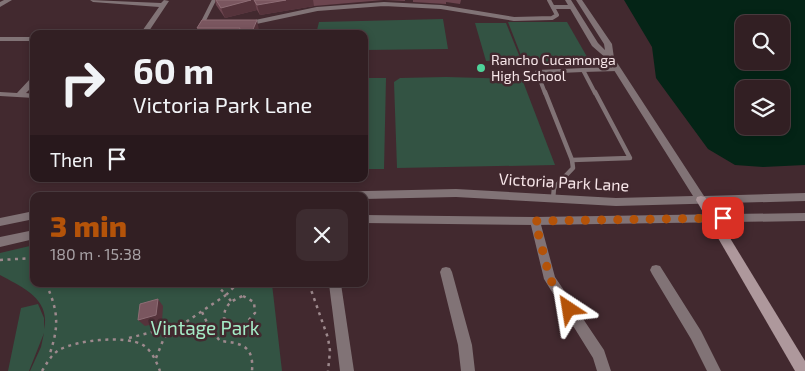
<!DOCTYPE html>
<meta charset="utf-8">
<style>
body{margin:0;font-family:"Exo 2",sans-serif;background:#3d2c30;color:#f1f3f6;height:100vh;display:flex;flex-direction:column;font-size:19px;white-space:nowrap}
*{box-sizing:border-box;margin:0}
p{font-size:16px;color:#a8a2a6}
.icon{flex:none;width:28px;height:28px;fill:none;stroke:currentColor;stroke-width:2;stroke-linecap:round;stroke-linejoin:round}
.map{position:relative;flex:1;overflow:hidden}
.sheet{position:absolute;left:30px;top:192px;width:338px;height:95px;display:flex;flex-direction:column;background:#321f23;border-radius:10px;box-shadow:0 2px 8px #0003,0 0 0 1px #4d3d41}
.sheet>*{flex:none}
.banner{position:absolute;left:30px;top:30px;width:338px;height:152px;border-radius:10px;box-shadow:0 2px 8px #0003,0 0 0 1px #4d3d41;background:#321f23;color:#f1f3f6;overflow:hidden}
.buttons{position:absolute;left:735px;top:15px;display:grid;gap:10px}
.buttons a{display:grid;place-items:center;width:55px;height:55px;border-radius:10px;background:#321f23;box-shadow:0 2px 8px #0003,0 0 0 1px #4d3d41;font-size:25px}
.pin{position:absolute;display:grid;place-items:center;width:42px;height:42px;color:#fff;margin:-21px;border-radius:10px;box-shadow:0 2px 8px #0006}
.me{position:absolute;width:55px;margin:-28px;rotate:327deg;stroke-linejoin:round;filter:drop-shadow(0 0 4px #0008)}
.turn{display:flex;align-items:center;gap:18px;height:105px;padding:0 20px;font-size:22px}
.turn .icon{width:65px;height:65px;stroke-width:2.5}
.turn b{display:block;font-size:35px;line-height:42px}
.then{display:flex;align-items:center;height:48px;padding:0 20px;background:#0003;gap:10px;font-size:19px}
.round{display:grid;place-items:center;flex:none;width:52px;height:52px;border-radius:10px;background:#3d2c30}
.head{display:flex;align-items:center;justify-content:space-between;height:85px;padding:0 20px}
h1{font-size:30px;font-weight:800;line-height:38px;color:#b45309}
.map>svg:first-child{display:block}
</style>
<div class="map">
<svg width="805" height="371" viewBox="0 0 805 371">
<rect width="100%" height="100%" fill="#42292f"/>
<g fill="#335343">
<polygon points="443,19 448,49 364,50 364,34 316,34 319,22"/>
<polygon points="508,22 567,22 590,62 524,63"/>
<polygon points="475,23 506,23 521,60 486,61"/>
<polygon points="446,77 522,79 555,165 397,168 394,82 400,78"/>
<polygon points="364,78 386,78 384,169 364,169"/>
<path d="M34,245v39h238l10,87h-252l11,-24 3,-14 -15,38h-21l13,-63 17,-4 6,14v11c7,-30 -22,-42 -44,-54v-22z"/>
</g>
<path fill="#042416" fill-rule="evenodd" d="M624,0h181v165l-42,2 -28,-2 -27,-16 -52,-71 -4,-31zM744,24h37v37h-37zM744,89h37v37h-37z"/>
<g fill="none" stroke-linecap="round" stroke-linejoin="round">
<g stroke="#9d898d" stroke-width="2.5" stroke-dasharray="3 4.5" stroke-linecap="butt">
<polyline points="0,260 34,258"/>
<path d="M46,284c13,28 13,43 3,72"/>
<polyline points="216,284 226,295 237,284"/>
<polyline points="309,284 328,338 330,351 328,371"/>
<path d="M243,296l11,6 1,11 -10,11 -14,1 -7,-7c0,-13 8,-18 19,-22z"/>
<path d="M202,312l7,15 11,14c22,2 34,5 32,30"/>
<polyline points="129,338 183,324 226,295 231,301"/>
<polyline points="156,358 164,338 173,328"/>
<path d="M42,371c5,-8 9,-16 17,-21 17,-10 67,-15 84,-5 9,6 13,16 17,26"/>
</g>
<g stroke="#817376" stroke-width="4">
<polyline points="553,7 572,7"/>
<polyline points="251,23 317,9 384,4 441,7 514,19 552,18 557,15 549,0"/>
<polyline points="202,24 214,0"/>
<polyline points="583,70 595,93"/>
<polyline points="583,70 617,69"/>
<polyline points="545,93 537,72 583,70"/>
</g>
<g stroke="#817376" stroke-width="4.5">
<polyline points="545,92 572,160 630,158 595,92"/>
<polyline points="553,199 554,188 573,168 572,160"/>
</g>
<g fill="#817376" fill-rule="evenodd">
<polygon points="90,0 161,3 164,0 169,1 147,34 140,34 159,7 93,2"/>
<rect x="0" y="37" width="34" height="4"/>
<polygon points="31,78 34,78 34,85 26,93 34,94 34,98 0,96 0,92 17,93"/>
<polygon points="535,217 539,218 540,221 555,277 604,350 611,371 597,371 593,358 544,279 530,221 531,218"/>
<polygon points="656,265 660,266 701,331 721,371 707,371 691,339 652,274 650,270 652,266"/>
<polygon points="446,267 450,268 452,272 472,345 475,371 461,371 458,345 440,272 442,268"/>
<polygon points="329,284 341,284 354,371 340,371"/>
</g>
<g fill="#817376" fill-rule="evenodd">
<polygon points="4,0 12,0 0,7 0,2"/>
<polygon points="565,0 571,0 598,43 605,50 604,44 576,0 582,0 612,44 614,58 704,196 805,193 805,201 616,206 456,197 364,199 364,196 317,196 318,193 322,192 456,189 616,198 693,196 607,59 592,46"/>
<polygon points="34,211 34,219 0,226 0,218"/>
<polygon points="805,213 805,221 535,225 364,223 364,215 535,217"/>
<polygon points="34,230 34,239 0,247 0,237"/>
</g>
<polygon fill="#ae989c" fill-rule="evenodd" points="701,196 705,197 805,361 805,371 795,371 696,200 697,197"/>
</g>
<g fill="#6c454f">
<polygon points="215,0 405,0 405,1 384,0 314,6 260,15 257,10 225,18 216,5"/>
<polygon points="413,0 461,0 460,4 446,2 446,4 413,2"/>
<polygon points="202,20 259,30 258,34 199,34 197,28"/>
</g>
<g fill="#55333b">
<polygon points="251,0 254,0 257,10 225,18 221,8"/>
<polygon points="286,0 313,0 314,6 260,15 257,5"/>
<polygon points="257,20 259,30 258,34 251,34"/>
<polygon points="158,299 163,306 162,322 145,326 138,320"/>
</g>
<g fill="#7a565f" stroke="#8e6d75">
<polygon points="216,0 251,0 221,8"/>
<polygon points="254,0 286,0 257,5"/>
<polygon points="202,20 257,20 251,34 237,34 240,28 197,28"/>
<polygon points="158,299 156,315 138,320 140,304"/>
</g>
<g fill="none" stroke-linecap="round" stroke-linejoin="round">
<polyline stroke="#b45309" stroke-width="9" stroke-dasharray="0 16.2" points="569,309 550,279 535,221 723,218"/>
</g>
<circle fill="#4ed39a" stroke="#42292f" stroke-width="2" cx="481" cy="68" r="5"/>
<g text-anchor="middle" stroke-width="5" stroke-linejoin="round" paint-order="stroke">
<g font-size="14" fill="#f7e6e9" stroke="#42292f" text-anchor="start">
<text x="491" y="65">Rancho Cucamonga<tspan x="491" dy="16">High School</tspan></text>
</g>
<g font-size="16" fill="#f7e6e9" stroke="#42292f">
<text transform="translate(564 182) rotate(3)" y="6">Victoria Park Lane</text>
</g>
<g font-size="19" fill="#a5ecc7" stroke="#42292f">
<text x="205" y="335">Vintage Park</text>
</g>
</g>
</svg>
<div class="buttons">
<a><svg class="icon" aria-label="search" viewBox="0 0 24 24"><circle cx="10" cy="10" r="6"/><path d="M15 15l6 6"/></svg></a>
<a><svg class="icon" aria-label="layers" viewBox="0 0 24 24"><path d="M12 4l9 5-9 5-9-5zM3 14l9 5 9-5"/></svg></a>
</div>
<div class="pin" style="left:723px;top:218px;background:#d93025"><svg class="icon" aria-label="arrive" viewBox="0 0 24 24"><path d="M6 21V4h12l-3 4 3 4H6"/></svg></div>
<svg class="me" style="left:569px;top:309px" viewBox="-20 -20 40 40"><path d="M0-17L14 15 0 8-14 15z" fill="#b45309" stroke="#fff" stroke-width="4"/></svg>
<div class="banner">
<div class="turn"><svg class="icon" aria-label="right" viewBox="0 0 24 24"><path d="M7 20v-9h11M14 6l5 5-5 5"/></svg><div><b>60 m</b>Victoria Park Lane</div></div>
<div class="then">Then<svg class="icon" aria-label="arrive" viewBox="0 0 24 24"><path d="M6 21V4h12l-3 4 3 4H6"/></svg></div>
</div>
<section class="sheet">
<div class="head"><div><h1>3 min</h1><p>180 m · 15:38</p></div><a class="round"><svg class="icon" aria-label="close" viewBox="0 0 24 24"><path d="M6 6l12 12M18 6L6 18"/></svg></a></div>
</section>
</div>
